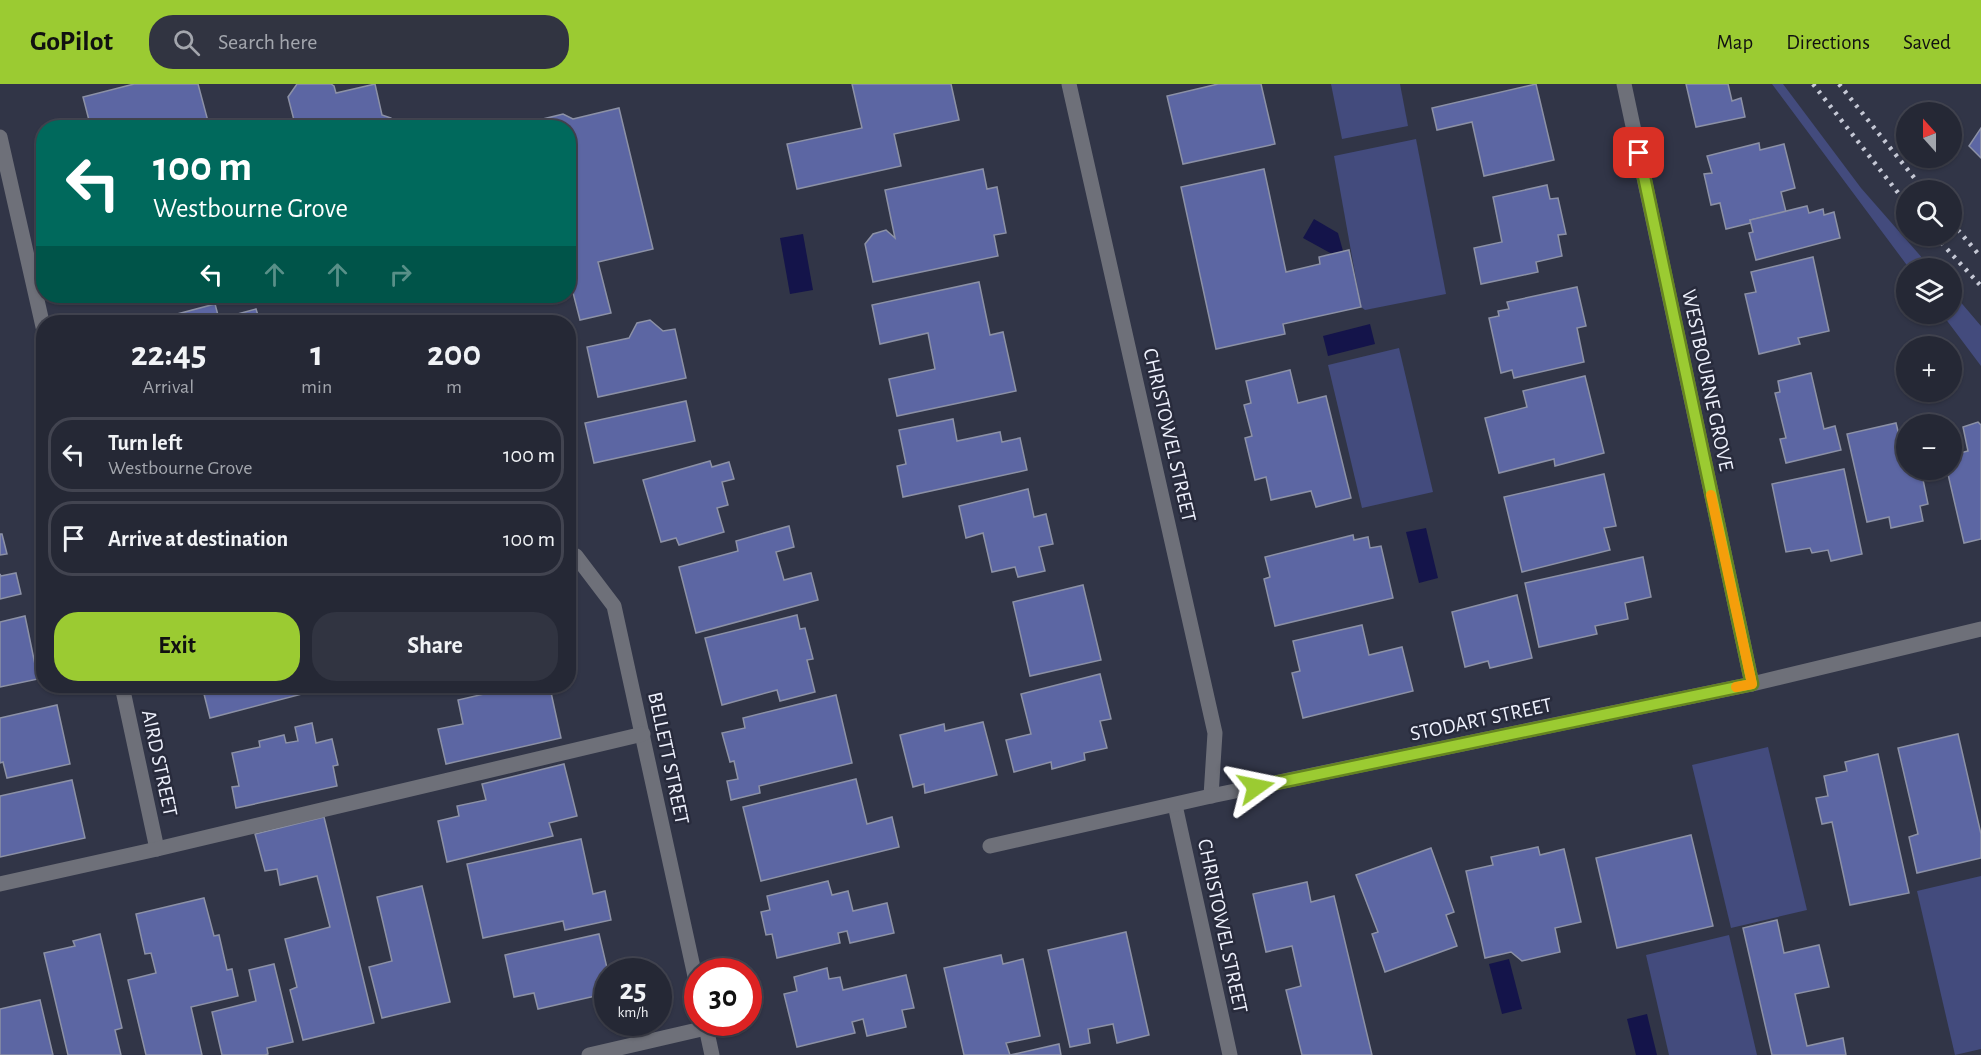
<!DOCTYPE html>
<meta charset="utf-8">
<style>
body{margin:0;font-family:"Alegreya Sans",sans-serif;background:#313441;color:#f1f3f6;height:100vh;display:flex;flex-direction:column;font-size:22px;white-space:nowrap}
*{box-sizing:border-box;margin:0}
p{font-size:20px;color:#a3a6ad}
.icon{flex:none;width:33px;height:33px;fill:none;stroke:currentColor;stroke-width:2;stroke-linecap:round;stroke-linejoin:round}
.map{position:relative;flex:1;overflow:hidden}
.panel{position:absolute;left:36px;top:231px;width:540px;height:378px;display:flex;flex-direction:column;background:#252835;border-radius:24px;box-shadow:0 2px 4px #0004,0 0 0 2px #424450}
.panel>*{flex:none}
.banner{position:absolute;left:36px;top:36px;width:540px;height:183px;border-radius:24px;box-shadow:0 2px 4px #0004,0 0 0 2px #424450;background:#00695c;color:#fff;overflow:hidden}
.needle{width:39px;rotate:339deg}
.controls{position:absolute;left:1896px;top:18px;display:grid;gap:12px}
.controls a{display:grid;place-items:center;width:66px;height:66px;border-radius:50%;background:#252835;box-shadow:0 2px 4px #0004,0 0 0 2px #424450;font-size:30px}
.speed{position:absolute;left:594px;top:874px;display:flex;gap:12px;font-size:30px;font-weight:700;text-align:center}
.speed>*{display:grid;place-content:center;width:78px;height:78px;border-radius:50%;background:#252835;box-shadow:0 2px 4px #0004,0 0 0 2px #424450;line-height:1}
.speed small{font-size:15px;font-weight:400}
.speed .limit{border:9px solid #d22;background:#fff;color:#111}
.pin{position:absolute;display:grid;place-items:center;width:51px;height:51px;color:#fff;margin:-26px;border-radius:12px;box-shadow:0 3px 9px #0006}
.me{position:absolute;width:66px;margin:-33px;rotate:78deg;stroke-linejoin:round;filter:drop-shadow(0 0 4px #0008)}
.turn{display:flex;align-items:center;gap:21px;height:126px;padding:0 18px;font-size:27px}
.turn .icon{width:78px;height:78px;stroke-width:2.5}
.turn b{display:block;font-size:42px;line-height:51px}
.lanes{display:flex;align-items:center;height:57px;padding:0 18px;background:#0003;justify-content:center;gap:30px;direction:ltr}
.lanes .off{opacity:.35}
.eta{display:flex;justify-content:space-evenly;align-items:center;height:102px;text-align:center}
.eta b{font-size:36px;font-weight:700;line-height:42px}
.primary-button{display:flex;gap:12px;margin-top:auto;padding:12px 18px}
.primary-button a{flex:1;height:69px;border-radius:24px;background:#9bcb32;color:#111;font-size:24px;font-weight:700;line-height:69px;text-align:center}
.primary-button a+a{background:#313441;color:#f1f3f6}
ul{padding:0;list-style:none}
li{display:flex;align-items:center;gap:18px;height:75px;margin:0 12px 9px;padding:0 6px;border:3px solid #424450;border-radius:24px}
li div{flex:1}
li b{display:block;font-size:22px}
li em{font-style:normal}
header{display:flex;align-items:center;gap:36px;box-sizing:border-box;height:84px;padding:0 30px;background:#9bcb32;color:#111}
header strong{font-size:28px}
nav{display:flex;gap:33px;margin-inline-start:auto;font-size:21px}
.search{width:420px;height:54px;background:#313441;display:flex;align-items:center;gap:15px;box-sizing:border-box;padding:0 21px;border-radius:24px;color:#a3a6ad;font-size:22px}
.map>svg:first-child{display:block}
</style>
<header>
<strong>GoPilot</strong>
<div class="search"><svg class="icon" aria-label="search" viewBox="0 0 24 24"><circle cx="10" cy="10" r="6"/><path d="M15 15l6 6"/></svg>Search here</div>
<nav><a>Map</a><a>Directions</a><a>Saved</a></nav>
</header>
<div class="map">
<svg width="1981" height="971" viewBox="0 0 1981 971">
<rect width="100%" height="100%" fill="#313547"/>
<g fill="#434b7d">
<polygon points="1331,0 1400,0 1408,42 1342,55"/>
<polygon points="1772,0 1783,0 1861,104 1931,184 1909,184"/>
<polygon points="1416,55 1446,210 1365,226 1361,223 1334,72"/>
<polygon points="1952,208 1981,242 1981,282 1942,230 1952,230"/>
<polygon points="1399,264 1433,408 1362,424 1328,281"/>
<polygon points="1768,663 1807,826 1731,844 1692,681"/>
<polygon points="1981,792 1981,965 1955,971 1917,807"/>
<polygon points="1729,851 1757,971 1669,971 1646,871"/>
</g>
<g fill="#14144a">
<polygon points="1314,135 1338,149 1343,167 1332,170 1303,154"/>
<polygon points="803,150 813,206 790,210 780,154"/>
<polygon points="1370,240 1375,260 1328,272 1323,252"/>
<polygon points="1426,444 1438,494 1419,499 1406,448"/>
<polygon points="1509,875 1522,925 1502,930 1489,880"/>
<polygon points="1647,930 1657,971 1636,971 1627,935"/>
</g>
<g fill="#5c66a3" stroke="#8c91a6" stroke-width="1.5">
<polygon points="134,0 198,0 209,41 200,44 91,44 83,13"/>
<polygon points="297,0 331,0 334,2 336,9 375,0 382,31 391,34 393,44 296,44 288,13"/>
<polygon points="852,0 951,0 959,36 894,50 901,82 797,105 787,60 862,44"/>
<polygon points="1218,0 1261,0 1275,60 1183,80 1167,12"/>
<polygon points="1536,0 1554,76 1484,92 1472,38 1437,46 1432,24"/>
<polygon points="1686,0 1728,0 1732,17 1741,14 1745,33 1696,43"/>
<polygon points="619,24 653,165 598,178 611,229 580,236 568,189 568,44 536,44 543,35 563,30 573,35"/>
<polygon points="1981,44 1981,74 1969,62"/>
<polygon points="1759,59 1760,66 1784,60 1795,104 1781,108 1786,128 1750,136 1751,139 1726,145 1720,119 1711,121 1704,90 1712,89 1707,72"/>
<polygon points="983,85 987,105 997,103 1006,149 994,151 998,172 873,198 865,160 873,150 886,146 895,154 885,106"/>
<polygon points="1264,85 1286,188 1320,180 1319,173 1349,166 1361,223 1283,240 1285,250 1216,265 1181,103"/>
<polygon points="1547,101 1550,115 1558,114 1566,150 1558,151 1562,172 1536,178 1538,188 1481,200 1474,164 1502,158 1493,113"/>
<polygon points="1807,122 1809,129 1823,125 1824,131 1834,128 1840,154 1756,176 1749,149 1753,148 1750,136"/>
<polygon points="1813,173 1829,247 1798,254 1800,260 1759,270 1745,210 1756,208 1751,188"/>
<polygon points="979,198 990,251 1003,248 1016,307 897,332 889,295 935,285 928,249 880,260 872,221"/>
<polygon points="1577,203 1586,242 1577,244 1584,278 1514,294 1512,286 1501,289 1489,234 1499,232 1498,227 1509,225 1507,218"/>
<polygon points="301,212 320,212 321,213 302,218"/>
<polygon points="215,220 219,235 256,225 260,238 147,238"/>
<polygon points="650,236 663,247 675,245 686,294 598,313 587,263 629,254 637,239"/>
<polygon points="1290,286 1298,319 1326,312 1351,414 1316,423 1311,407 1271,416 1266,393 1255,396 1245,354 1252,352 1244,321 1251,319 1246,297"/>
<polygon points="1811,289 1824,345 1835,342 1841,366 1786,379 1780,355 1786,354 1775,309 1780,308 1778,297"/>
<polygon points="1585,292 1604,369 1555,382 1554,375 1499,389 1485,334 1527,323 1523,307"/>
<polygon points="686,317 695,357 594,379 585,339"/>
<polygon points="953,335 957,357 1000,348 1002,358 1020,354 1027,386 903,413 897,382 906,380 899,346"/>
<polygon points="1978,338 1981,341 1981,455 1964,459 1947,386 1952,386 1952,371 1968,367 1963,343"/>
<polygon points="1896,339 1901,359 1906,358 1906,386 1921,386 1928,420 1920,422 1923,437 1891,444 1889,433 1867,438 1847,350"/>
<polygon points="710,377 712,383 729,378 734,395 722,398 728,421 717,424 724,448 679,461 676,454 661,458 643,396"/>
<polygon points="1844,385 1862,470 1831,477 1828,466 1812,469 1810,464 1786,468 1772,400"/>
<polygon points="1604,390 1616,442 1604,444 1610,466 1522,488 1504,413"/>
<polygon points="1028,405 1034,433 1046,430 1053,460 1039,463 1045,487 1018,493 1015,483 992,488 983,449 966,454 959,422"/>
<polygon points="789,442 794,463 776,468 784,496 811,489 818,516 696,549 679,483 738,467 736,457"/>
<polygon points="0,450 2,450 7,470 0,471"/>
<polygon points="1353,451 1354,456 1368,453 1370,464 1381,462 1393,514 1275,542 1264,495 1270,493 1265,473"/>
<polygon points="1643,473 1651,513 1625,519 1628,535 1595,542 1597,550 1539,563 1525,499"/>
<polygon points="16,489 21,510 0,515 0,490 1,492"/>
<polygon points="1083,501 1101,576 1030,592 1013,518"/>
<polygon points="1517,511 1532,574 1490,584 1488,577 1465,583 1452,528"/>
<polygon points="797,531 800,545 805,544 813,575 807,576 815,608 780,617 777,606 722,621 705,554"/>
<polygon points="25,532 38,595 0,603 0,538"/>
<polygon points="1362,541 1369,571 1402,563 1413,607 1303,634 1292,589 1300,587 1293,557"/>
<polygon points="1100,590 1111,635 1100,637 1107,664 1084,669 1085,676 1052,685 1051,678 1014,688 1006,656 1031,650 1021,610"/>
<polygon points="202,602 329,602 329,603 210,634"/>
<polygon points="509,602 563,602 550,604 561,654 446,680 438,645 463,640 458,616 510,604"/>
<polygon points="836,611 852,679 759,702 760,709 731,716 727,697 738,695 734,677 730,678 722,649 745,644 743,634"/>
<polygon points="57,621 70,680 7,694 3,678 0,679 0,634"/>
<polygon points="983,638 997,691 925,709 924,700 913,703 900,651 944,640 945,647"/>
<polygon points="312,639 316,659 332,655 338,681 333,682 337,702 236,724 232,703 239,702 232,669 260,663 259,657 284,651 286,659 298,657 295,643"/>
<polygon points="1958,650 1981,750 1981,774 1917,789 1909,753 1918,750 1898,664"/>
<polygon points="1878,670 1909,809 1850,821 1832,738 1822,740 1816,714 1828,712 1824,692 1847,687 1845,678"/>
<polygon points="564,680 577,732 549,739 553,752 447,778 438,737 459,732 457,722 486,716 482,700"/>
<polygon points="856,695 867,740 892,733 899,763 761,797 743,723"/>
<polygon points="72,696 85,754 0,773 0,712"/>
<polygon points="324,733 374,939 303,956 290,906 297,903 285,855 330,843 317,792 280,801 277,785 265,787 255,750"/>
<polygon points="1691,751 1713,842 1617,864 1596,774"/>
<polygon points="581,755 593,810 605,807 611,836 565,846 563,837 483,854 467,780"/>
<polygon points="1538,763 1540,771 1564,765 1581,838 1555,844 1560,868 1522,877 1511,868 1485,874 1466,787 1493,781 1491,773"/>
<polygon points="1431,764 1454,828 1446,831 1457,862 1385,888 1372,850 1378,848 1356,791"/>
<polygon points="828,797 832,811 848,807 853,827 887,819 894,849 850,859 847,847 838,849 840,859 777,874 772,850 766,851 761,828 770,826 767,812"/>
<polygon points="1307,798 1311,818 1334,812 1372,971 1302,971 1286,906 1301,902 1292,862 1266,868 1253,810"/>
<polygon points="422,802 450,918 382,934 369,883 392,877 377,813"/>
<polygon points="204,814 214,852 219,851 227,886 232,885 238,912 191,923 202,971 146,971 128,896 156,889 151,869 145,870 136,830"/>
<polygon points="1777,836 1784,869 1819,861 1829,903 1795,910 1807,962 1843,954 1846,971 1772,971 1743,844"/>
<polygon points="1126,848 1149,951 1117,959 1113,940 1088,945 1090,959 1070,963 1048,866"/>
<polygon points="100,850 122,944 115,946 121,971 68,971 44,869 75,862 73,857"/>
<polygon points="599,850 608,888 608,895 597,898 600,911 538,925 534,909 514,913 505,871"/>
<polygon points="1001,871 1003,880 1023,875 1040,952 1006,959 1010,971 964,971 944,884"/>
<polygon points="274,880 293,958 267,964 268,970 265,971 222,971 212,928 256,917 249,886"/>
<polygon points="827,884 829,895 840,893 843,906 906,891 914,924 902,926 906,943 867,952 863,935 852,938 855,949 797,963 784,910 797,907 794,893"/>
<polygon points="40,916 53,971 0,971 0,925"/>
<polygon points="1059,960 1061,971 1010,971"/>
</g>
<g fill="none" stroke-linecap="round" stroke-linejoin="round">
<g stroke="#6e7079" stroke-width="15">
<polyline points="1069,0 1215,649 1211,712"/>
<polyline points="1624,0 1752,600"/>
<polyline points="0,53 44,247"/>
<polyline points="568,468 576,472 614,522 698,906"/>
<polyline points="122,602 157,765"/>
<polyline points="1175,721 1230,971"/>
<polyline points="990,762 1211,712 1752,600 1981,545"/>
<polyline points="0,800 157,765 643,650"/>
<polyline points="705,939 712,971"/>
<polyline points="589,971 706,944"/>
</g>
<g stroke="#c5c8d5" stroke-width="4.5" stroke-dasharray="3 6" stroke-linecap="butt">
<polyline points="1813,0 1906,119"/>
<polyline points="1839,0 1924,106"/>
<polyline points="1952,139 1981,173"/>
<polyline points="1935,152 1981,202"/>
</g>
</g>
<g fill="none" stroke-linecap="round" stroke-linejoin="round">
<g stroke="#658420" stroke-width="15">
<polyline id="route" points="1256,703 1752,600 1639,69"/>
</g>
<use href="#route" stroke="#9bcb32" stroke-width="10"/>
<polyline stroke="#f59e0b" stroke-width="10" points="1711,411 1752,600 1736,603"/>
</g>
<g text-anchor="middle" stroke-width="5" stroke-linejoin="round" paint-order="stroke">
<g font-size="21" fill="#eef1fd" stroke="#282b3c">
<text transform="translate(1708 296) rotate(78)" y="7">WESTBOURNE GROVE</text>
<text transform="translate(1170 351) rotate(77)" y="7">CHRISTOWEL STREET</text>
<text transform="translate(1481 635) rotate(-12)" y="7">STODART STREET</text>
<text transform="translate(669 674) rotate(78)" y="7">BELLETT STREET</text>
<text transform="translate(160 679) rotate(78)" y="7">AIRD STREET</text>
<text transform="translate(1223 842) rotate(78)" y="7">CHRISTOWEL STREET</text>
</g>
</g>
</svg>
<div class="controls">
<a><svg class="needle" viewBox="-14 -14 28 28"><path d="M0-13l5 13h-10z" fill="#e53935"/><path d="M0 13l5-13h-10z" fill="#a3a6ad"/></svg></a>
<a><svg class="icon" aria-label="search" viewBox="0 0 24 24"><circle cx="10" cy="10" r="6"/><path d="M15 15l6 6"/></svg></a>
<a><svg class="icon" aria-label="layers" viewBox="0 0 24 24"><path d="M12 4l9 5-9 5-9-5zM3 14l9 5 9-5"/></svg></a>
<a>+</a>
<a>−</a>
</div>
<div class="speed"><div>25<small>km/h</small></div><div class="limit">30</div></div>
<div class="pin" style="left:1639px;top:69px;background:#d93025"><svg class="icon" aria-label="arrive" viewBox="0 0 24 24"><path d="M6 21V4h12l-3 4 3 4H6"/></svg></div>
<svg class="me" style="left:1256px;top:703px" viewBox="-20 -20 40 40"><path d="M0-17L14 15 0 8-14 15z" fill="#9bcb32" stroke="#fff" stroke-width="4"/></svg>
<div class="banner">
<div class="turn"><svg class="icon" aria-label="left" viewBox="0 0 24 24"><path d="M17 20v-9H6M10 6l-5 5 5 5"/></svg><div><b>100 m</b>Westbourne Grove</div></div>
<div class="lanes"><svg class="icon" aria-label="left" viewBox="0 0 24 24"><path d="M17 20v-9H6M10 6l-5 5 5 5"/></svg><svg class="icon off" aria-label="ahead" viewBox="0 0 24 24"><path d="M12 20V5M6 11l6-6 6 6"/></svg><svg class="icon off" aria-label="ahead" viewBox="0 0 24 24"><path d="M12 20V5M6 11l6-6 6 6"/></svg><svg class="icon off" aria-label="right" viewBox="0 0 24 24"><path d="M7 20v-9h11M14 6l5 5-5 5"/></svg></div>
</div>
<section class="panel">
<div class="eta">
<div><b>22:45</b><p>Arrival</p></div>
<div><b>1</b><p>min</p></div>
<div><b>200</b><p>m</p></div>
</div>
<ul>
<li><svg class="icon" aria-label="left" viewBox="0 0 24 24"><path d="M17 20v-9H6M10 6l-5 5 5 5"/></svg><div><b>Turn left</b><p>Westbourne Grove</p></div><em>100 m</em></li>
<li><svg class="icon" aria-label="arrive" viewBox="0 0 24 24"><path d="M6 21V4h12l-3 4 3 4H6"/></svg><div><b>Arrive at destination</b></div><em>100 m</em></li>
</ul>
<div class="primary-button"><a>Exit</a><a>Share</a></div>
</section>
</div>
